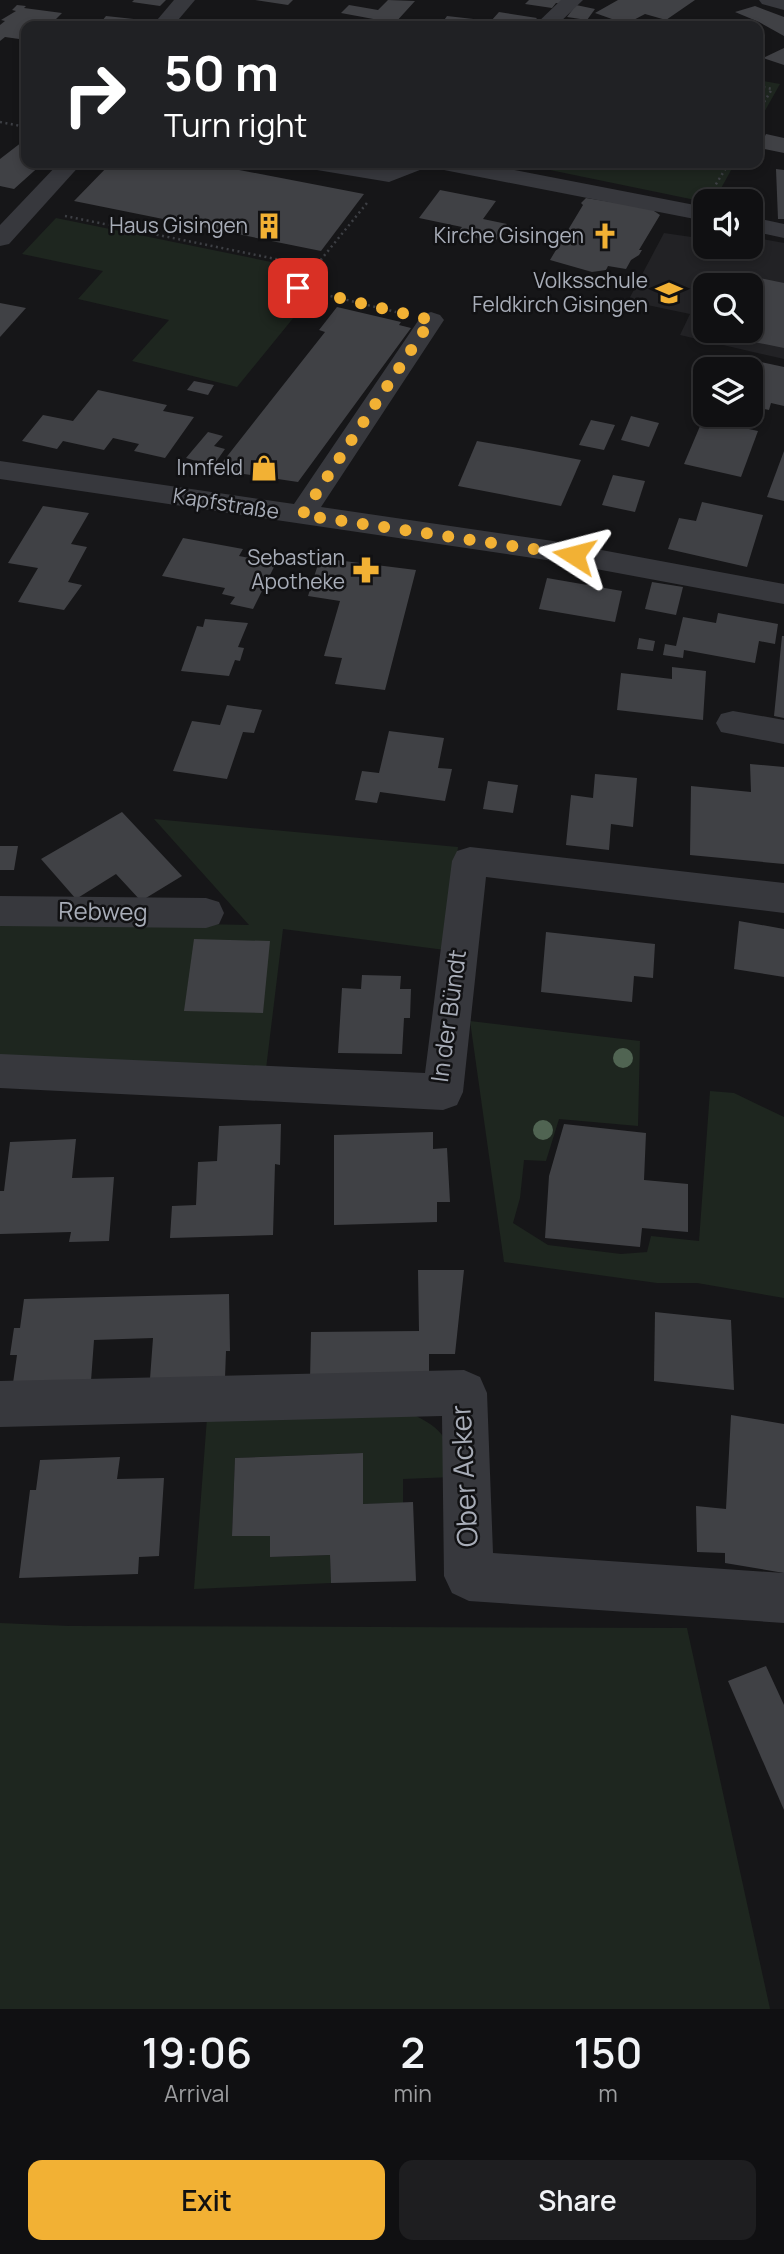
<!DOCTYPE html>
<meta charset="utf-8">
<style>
body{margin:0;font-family:Manrope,sans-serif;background:#1e1e20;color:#f1f3f6;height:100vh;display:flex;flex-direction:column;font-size:26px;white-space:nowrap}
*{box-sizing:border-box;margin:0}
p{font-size:23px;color:#9c9d9f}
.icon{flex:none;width:38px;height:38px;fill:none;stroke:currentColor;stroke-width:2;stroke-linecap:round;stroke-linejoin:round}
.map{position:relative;height:2009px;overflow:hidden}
.sheet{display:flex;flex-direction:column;background:#101012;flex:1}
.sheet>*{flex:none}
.top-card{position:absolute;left:21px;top:21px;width:742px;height:147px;border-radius:14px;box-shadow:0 4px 10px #0003,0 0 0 2px #303032;background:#202124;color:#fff;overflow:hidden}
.controls{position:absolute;left:693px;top:189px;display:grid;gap:14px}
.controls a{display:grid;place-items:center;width:70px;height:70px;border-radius:14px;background:#101012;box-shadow:0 4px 10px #0003,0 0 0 2px #303032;font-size:35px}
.pin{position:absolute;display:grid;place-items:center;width:60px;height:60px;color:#fff;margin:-30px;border-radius:14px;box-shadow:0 4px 10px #0006}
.me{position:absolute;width:77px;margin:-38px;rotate:279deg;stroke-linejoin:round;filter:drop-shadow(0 0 5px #0008)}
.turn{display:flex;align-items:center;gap:24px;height:147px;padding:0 28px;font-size:32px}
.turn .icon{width:91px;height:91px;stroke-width:2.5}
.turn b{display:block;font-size:49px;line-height:60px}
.eta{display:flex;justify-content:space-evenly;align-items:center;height:119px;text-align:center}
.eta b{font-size:42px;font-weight:600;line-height:49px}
.cta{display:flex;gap:14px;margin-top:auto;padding:14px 28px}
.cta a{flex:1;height:80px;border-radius:14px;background:#f2b134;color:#111;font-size:28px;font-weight:600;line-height:80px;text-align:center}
.cta a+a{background:#1e1e20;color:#f1f3f6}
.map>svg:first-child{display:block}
</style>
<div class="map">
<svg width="784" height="2009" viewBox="0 0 784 2009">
<rect width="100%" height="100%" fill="#161618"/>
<path fill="#222225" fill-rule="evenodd" d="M664,233l41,6v8h46v-10l33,6v116l-104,-24 10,-21 -62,-13zM705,285h46v46h-46z"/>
<g fill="#1e261f">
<polygon points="758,80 780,84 758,123"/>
<polygon points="556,163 735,163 714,201 705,202 550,170"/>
<polygon points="56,218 306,269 291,289 312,295 237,387 132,361 169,320 78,299 103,271 22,254"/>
<polygon points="154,819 458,847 445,950 283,929 266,1069 0,1060 0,920 249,925"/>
<polygon points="470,1021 640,1041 638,1126 559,1119 546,1161 524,1160 520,1198 513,1223 548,1245 621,1254 647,1252 651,1236 699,1241 710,1091 734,1093 784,1117 784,1298 697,1283 657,1283 504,1262"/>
<path d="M410,1413c37,18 38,25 43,64l-50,2v24l-40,1 -1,-51 -127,5 -3,78h38l1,21 59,-2 1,28 -137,6 13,-171z"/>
<polygon points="0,1623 69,1626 687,1628 770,2009 0,2009"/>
</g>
<g fill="#404145">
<polygon points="134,0 166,0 160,6 132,2"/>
<polygon points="255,0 293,0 288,5"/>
<polygon points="388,0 415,1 395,23 341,13 349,5 378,10"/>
<polygon points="529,0 568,0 564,4 556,3 552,8 525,4"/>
<polygon points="618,0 695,0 666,20 645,14 626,24 595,13"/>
<polygon points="17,5 26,6 24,8 62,13 52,23 26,26 26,40 5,37 0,41 0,25 5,21 1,20 16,11 12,10"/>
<polygon points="576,5 595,9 587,20 567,17"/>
<polygon points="755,6 784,17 784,36 759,22 735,12"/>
<polygon points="499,12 537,18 530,26 440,26 447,16 491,21"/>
<polygon points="106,16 143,20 138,26 98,26"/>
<polygon points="784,48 784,65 763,58"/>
<polygon points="766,134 784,138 784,153 759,148"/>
<polygon points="22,142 26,143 26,163 43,163 14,189 0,186 0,159"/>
<polygon points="111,163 203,163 364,194 321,251 74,201"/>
<polygon points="776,169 784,170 784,219 778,219"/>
<polygon points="440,190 496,201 483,219 507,224 495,242 456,234 462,227 419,218"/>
<polygon points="586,198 655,209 654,211 660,215 639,250 642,250 639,255 631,260 626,269 608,266 606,270 592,272 550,260 583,205 581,203"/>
<polygon points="744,275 784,283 784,348 734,338 738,331 751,331 751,285 739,285"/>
<polygon points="0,303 26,308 0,337"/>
<polygon points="337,307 401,322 399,325 411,328 298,482 230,472 234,468 221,464 325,332 319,330"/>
<polygon points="737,357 784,367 784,406 771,403 769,410 751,406 751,369 732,369"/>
<polygon points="194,381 214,385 208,395 187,390"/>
<polygon points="98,390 167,405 163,411 194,417 165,458 134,451 139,444 113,438 104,450 63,441 57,449 22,441 43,415 73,421"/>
<polygon points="631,416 659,423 649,447 621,440"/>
<polygon points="703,419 758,431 741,477 684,464"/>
<polygon points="591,420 615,425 604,450 579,445"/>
<polygon points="208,432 223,436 214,446 225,449 213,466 186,458"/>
<polygon points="477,441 529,450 581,460 561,506 458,486"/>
<polygon points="784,451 784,501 767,497"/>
<polygon points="613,475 645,481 635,512 602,505"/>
<polygon points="702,502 763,515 747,567 668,549 679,518 696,521"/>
<polygon points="43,506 89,513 71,544 87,547 68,582 82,585 64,610 18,602 38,568 8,563"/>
<polygon points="183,538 243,549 239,556 276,563 253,609 230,604 235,597 222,594 225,588 162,576"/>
<polygon points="320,558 416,570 385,690 335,684 342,658 324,656 340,601 308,596"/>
<polygon points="547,578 622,591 615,622 539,609"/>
<polygon points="652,582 683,587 676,615 645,609"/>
<polygon points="718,613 778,624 775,644 759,641 755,663 684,650 683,658 663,655 665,644 676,646 683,617 716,623"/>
<polygon points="205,619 248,623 238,647 244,648 240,661 235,660 229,676 181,671 197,626 203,627"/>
<polygon points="782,636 784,636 784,718 774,716"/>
<polygon points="639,638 655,641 653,651 637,649"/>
<polygon points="672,667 706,671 703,720 617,710 621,673 672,679"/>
<polygon points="227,705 262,710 254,733 243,732 227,779 173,771 192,721 220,725"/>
<polygon points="389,731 444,738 438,768 452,769 445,801 380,792 377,803 355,800 362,771 379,773"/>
<polygon points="750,764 784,767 784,864 690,855 691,786 751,792"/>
<polygon points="595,774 637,778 633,827 611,824 609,850 566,845 571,795 593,798"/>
<polygon points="488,781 518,785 513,813 483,809"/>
<polygon points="122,812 182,876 141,901 116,874 76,899 41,859"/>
<polygon points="0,846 18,846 14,870 0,870"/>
<polygon points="739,921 784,929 784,977 734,969"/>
<polygon points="546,932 655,944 653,978 634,976 632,1002 541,992"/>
<polygon points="194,939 270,941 263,1013 184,1011"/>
<polygon points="362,975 401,976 400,989 411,989 410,1018 404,1018 402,1054 338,1053 342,988 361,989"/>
<polygon points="281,1124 280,1165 275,1164 273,1235 170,1238 172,1206 196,1205 198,1162 217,1161 219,1126"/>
<polygon points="564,1124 646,1133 644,1180 688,1184 688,1232 642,1228 640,1247 545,1238 549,1176"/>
<polygon points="433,1132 433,1149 447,1148 450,1202 437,1202 437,1222 334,1225 334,1135"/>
<polygon points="76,1139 72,1178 114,1177 109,1241 69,1242 71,1232 0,1234 0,1191 4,1191 10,1142"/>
<polygon points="418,1270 464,1270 455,1354 429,1354 429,1378 310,1380 311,1332 419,1331"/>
<polygon points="229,1294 230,1351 226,1351 225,1378 150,1379 153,1338 123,1339 94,1340 91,1381 13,1383 17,1355 10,1355 14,1328 20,1328 24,1299"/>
<polygon points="655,1312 731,1320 734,1390 654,1381"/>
<polygon points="731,1415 784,1424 784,1573 725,1563 725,1553 697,1552 696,1506 726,1509"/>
<polygon points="363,1453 363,1504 413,1502 416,1581 331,1583 330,1555 270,1557 270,1536 232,1536 235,1458"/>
<polygon points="120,1457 117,1479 164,1478 159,1556 139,1557 138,1574 19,1578 30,1490 36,1490 40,1460"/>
<polygon points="766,1666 784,1705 784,1810 728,1681"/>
</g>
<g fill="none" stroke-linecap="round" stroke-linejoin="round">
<g stroke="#3d3f44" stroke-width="2.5" stroke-dasharray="2 3.5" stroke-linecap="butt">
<polyline points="758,86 772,89 758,112"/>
<polyline points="0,122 26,127"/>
<polyline points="709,163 727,166"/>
<polyline points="713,189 729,163"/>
<polyline points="65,216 315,267 367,203"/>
<polyline points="315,267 298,288 396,312"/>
</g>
<g fill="#37383d" fill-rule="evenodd">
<polygon points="174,0 195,0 173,26 152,26"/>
<polygon points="561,0 583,0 556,26 534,26"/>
<polygon points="759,0 784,0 784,10 762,4"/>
<polygon points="59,163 82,163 9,244 0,246 0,225"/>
<polygon points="306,163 357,163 387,168 398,163 428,163 425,168 389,182 317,170 309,168"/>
<polygon points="433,163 478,163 705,207 705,221 444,170 436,168"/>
<polygon points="751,217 784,224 784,238 751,231"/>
<polygon points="431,312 440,315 444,320 321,507 553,541 784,584 784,604 553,561 0,479 0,461 294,504 422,315"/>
<polygon points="733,711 784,720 784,744 721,732 716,723 721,714"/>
<polygon points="470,847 784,883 784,913 486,877 463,1092 457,1105 443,1110 0,1088 0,1054 425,1073 452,861 457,851"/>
<polygon points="0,896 206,898 219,902 224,913 219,924 206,928 0,926"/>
<polygon points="464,1370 480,1377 487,1393 493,1553 784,1573 784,1623 469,1601 452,1593 444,1576 442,1416 0,1427 0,1381"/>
</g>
</g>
<g fill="#506452">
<circle cx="623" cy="1058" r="10"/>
<circle cx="543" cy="1130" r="10"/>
</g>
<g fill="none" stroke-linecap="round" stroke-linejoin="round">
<polyline stroke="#f2b134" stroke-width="12" stroke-dasharray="0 21.6" points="298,288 431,320 302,515 574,555"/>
</g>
<defs>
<g id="building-bare" transform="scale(2.1)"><path d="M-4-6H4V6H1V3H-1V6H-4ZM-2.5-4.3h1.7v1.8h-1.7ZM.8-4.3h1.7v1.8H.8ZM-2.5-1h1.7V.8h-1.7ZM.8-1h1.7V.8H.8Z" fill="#f2b134" stroke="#111113" stroke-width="2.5" paint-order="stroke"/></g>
<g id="church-bare" transform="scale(2.1)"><path d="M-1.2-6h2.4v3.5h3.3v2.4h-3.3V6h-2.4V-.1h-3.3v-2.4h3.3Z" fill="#f2b134" stroke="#111113" stroke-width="2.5" paint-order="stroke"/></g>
<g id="school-bare" transform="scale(2.1)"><path d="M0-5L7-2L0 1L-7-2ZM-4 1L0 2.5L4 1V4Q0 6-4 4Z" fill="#f2b134" stroke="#111113" stroke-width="2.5" paint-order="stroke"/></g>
<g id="shop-bare" transform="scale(2.1)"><path d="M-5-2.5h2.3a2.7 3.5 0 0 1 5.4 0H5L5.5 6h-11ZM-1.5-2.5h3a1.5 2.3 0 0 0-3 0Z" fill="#f2b134" stroke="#111113" stroke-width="2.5" paint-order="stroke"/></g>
<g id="pharmacy-bare" transform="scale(2.1)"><path d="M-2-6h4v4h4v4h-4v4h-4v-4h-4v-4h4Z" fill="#f2b134" stroke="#111113" stroke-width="2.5" paint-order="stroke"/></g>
</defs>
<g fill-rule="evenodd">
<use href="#building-bare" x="269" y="226"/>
<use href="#church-bare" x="605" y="236"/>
<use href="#school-bare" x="669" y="293"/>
<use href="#shop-bare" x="264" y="468"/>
<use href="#pharmacy-bare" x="366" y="570"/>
</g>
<g text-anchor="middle" stroke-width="5" stroke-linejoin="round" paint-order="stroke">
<g font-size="21" fill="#a8adb8" stroke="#111113" text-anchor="end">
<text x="248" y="233">Haus Gisingen</text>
<text x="584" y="243">Kirche Gisingen</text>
<text x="648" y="288">Volksschule<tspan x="648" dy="24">Feldkirch Gisingen</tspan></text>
<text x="243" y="475">Innfeld</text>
<text x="345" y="565">Sebastian<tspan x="345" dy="24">Apotheke</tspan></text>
</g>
<g font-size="21" fill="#a8adb8" stroke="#111113">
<text transform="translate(226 504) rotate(9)" y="7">Kapfstraße</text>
</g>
<g font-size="24" fill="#a8adb8" stroke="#111113">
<text transform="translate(103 912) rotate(1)" y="8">Rebweg</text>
<text transform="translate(449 1016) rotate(-82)" y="8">In der Bündt</text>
</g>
<g font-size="28" fill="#a8adb8" stroke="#111113">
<text transform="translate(464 1476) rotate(-93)" y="10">Ober Acker</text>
</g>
</g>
</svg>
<div class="controls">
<a><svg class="icon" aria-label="sound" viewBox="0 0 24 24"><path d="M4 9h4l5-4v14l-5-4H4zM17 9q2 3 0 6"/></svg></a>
<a><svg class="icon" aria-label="search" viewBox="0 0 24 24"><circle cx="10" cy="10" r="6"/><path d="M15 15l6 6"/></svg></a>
<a><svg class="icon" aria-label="layers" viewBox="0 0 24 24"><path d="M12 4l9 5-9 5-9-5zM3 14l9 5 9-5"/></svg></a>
</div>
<div class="pin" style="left:298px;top:288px;background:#d93025"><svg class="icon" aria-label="arrive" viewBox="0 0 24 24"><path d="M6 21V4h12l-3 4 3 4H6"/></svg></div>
<svg class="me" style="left:574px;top:555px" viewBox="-20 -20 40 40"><path d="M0-17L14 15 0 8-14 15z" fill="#f2b134" stroke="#fff" stroke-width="4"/></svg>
<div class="top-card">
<div class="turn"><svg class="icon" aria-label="right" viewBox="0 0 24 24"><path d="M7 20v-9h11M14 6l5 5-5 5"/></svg><div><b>50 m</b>Turn right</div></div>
</div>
</div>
<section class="sheet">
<div class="eta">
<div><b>19:06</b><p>Arrival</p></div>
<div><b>2</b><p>min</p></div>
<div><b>150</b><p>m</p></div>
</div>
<div class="cta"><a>Exit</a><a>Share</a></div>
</section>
